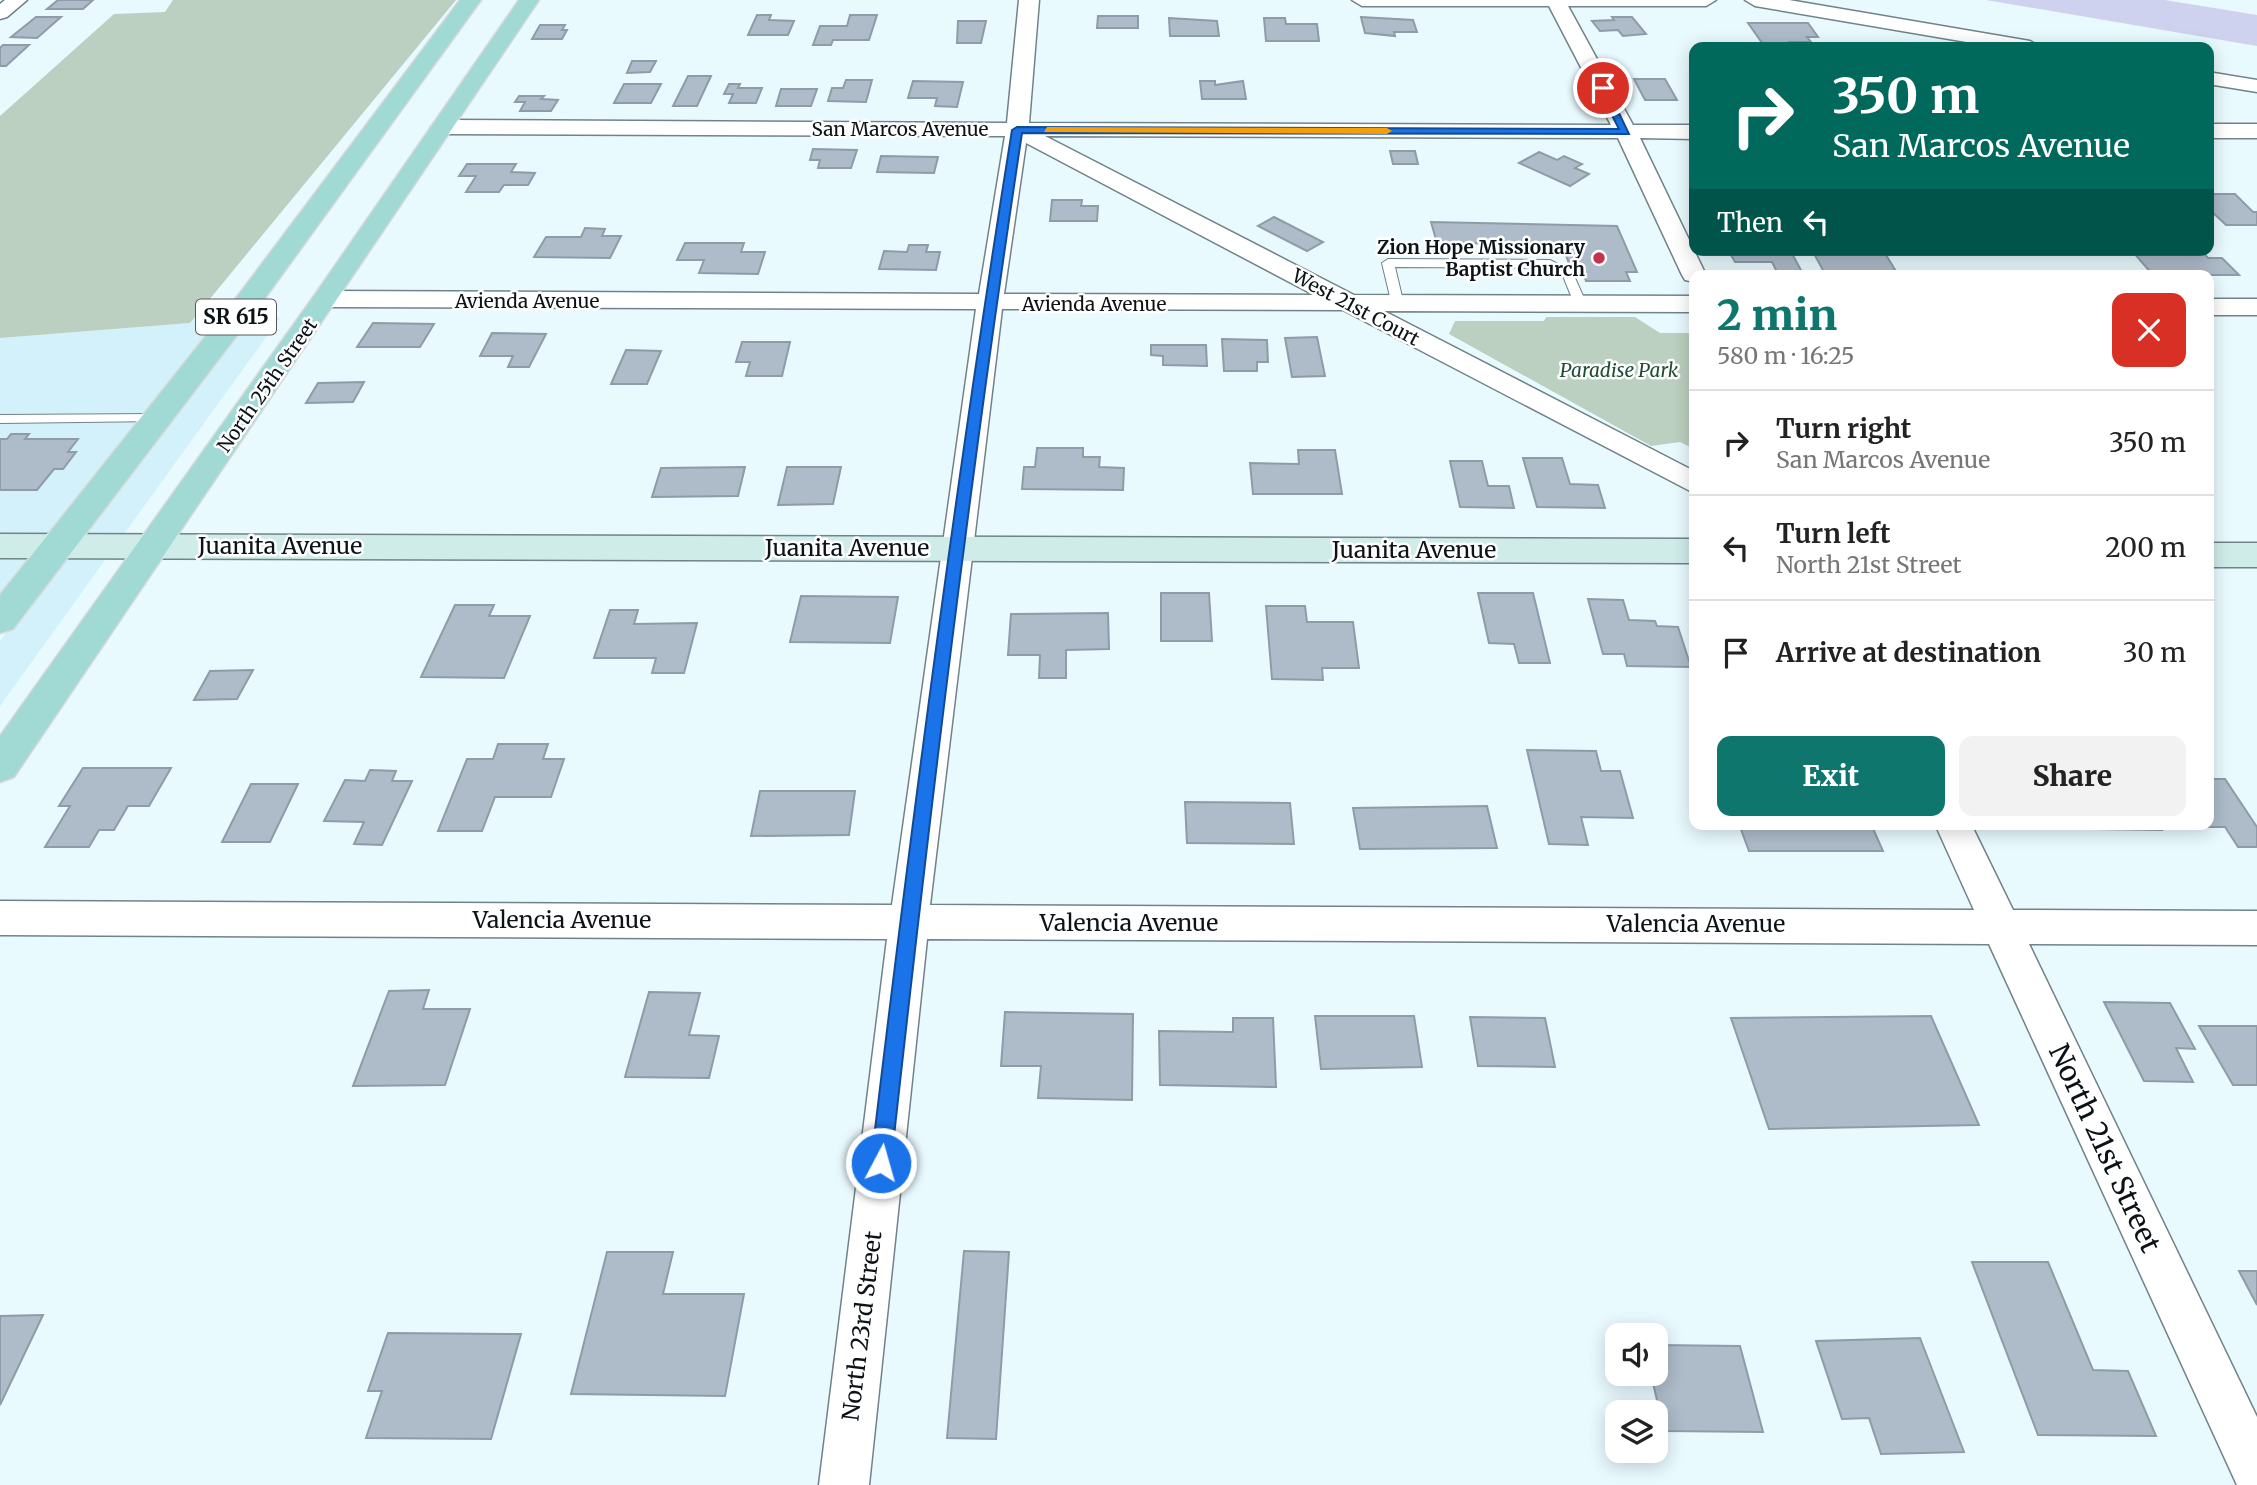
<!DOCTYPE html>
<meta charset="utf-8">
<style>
body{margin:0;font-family:Merriweather,serif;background:#f2f2f2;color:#222;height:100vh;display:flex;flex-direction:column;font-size:26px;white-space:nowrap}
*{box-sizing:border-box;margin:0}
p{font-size:23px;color:#767676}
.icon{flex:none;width:38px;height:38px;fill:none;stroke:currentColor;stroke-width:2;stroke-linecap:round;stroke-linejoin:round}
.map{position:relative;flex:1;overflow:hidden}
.sheet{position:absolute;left:1689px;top:270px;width:525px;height:560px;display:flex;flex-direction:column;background:#fff;border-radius:14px;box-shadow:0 4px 18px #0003}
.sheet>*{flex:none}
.hud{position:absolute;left:1689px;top:42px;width:525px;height:214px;border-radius:14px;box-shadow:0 4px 18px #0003;background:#00695c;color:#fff;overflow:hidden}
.fabs{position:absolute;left:1605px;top:1323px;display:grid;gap:14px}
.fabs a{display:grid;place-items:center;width:63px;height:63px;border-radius:14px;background:#fff;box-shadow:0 4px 18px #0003;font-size:35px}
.pin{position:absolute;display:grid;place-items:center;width:60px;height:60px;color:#fff;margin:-30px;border:4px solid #fff;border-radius:50%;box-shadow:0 2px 7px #0007}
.me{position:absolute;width:77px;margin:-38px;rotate:6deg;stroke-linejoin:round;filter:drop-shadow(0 0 5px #0008)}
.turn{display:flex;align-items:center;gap:24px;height:147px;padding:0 28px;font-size:32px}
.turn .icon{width:91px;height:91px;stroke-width:2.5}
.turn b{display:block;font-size:49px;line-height:60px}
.then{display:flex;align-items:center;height:66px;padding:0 28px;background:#0003;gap:14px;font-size:26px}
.round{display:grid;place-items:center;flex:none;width:74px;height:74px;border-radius:14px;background:#f2f2f2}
.overview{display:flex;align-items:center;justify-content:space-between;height:119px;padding:0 28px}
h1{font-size:42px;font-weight:800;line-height:52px;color:#0f766e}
.primary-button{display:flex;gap:14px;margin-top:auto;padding:14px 28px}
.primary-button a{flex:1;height:80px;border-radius:14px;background:#0f766e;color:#fff;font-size:28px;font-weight:800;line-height:80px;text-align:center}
.primary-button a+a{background:#f2f2f2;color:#222}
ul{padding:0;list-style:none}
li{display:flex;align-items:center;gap:21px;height:105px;padding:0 28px;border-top:2px solid #e0e0e0}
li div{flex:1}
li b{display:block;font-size:26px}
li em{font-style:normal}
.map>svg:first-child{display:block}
</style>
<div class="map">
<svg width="2257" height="1485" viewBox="0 0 2257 1485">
<rect width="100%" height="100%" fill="#e9faff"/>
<g fill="#d3f1fa">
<polygon points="198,313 226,314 50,534 0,534 0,338 190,323"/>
<polygon points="249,316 280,318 124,534 79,534"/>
<polygon points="108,556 0,706 0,641 62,557"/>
<polygon points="0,557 32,557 0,600"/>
</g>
<g fill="#bbd0c1">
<polygon points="173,0 456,0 190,323 0,338 0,116 114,14 165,12"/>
<polygon points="1546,317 1635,317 1660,333 1694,333 1694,449 1680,442 1651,446 1449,334 1455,321 1544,321"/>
</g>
<polygon fill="#cfd2ef" points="1986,0 2165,0 2257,15 2257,46"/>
<g fill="#aebbc9" stroke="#8f9ba8" stroke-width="2">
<polygon points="58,0 93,0 83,9 47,9"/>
<polygon points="757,15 771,15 769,20 794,21 788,35 748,35"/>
<polygon points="850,15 877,15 869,40 833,40 831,45 813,45 820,26 847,26"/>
<polygon points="1098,16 1138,16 1138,28 1097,28"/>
<polygon points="36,17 61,17 37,38 11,37"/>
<polygon points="1361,17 1413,20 1417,32 1394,32 1395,36 1365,33"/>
<polygon points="1612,17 1632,17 1646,34 1623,36 1618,30 1600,31 1592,21 1614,20"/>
<polygon points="1169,18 1217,21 1219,36 1170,36"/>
<polygon points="1264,18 1285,18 1286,24 1317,24 1319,41 1266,41"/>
<polygon points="958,21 986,21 981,43 957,43"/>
<polygon points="1748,23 1808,23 1818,37 1807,37 1811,42 1790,42 1794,47 1765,47"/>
<polygon points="540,25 565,25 562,30 567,30 562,39 532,39"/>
<polygon points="3,45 29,45 6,66 0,66 0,48"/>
<polygon points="632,61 656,61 650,72 627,73"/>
<polygon points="688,76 711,76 697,106 673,106"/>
<polygon points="1634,79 1665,79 1677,100 1645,100"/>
<polygon points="846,80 872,80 866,102 828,101 832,88 843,88"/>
<polygon points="913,81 963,82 957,107 935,106 937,98 908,98"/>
<polygon points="1200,81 1215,81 1215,85 1243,81 1246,99 1202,99"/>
<polygon points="624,84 661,84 651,103 614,103"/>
<polygon points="729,84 740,84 738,88 762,88 756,103 729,103 733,94 724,94"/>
<polygon points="781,89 817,89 811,106 776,106"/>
<polygon points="519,96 544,96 541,99 558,100 551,111 520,111 525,102 515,102"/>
<polygon points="813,149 857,150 851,168 818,168 820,160 810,160"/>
<polygon points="1390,151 1415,151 1418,164 1393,164"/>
<polygon points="1539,152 1557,160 1564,156 1582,164 1575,168 1589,174 1570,186 1519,163"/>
<polygon points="881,156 938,157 934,173 877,172"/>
<polygon points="467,164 516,164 511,172 535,173 528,185 504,185 499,192 466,192 476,176 459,176"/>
<polygon points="2208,194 2235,194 2253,212 2257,212 2257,225 2226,225 2208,208 2208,200 2212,200"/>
<polygon points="1052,200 1082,200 1081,206 1098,206 1097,221 1050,221"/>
<polygon points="1274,217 1323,242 1307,251 1258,226"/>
<polygon points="1431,222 1617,226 1637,272 1626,272 1630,281 1586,281 1583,272 1572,272 1562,244 1437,243"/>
<polygon points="585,228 605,229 602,236 621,236 610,258 534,257 546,237 581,237"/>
<polygon points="685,243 744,243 741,252 765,252 758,274 699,273 704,260 677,260"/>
<polygon points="909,245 928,245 926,252 940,252 936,270 879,269 884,251 907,252"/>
<polygon points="1728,250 1790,250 1802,272 1777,272 1772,262 1735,262"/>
<polygon points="1812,250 1883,250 1897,273 1824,272"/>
<polygon points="2174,250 2201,250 2208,258 2222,258 2239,275 2153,275 2133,252"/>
<polygon points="373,323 434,324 420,347 357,347"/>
<polygon points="492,333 546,334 529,367 508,367 513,356 480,356"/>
<polygon points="1317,337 1325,376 1292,377 1285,338"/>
<polygon points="1222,339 1267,340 1268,362 1257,362 1257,371 1224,371"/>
<polygon points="742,342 790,342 782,376 746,376 750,362 736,362"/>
<polygon points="1151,345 1206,345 1207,366 1163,365 1163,356 1151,355"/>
<polygon points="626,350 661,351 647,384 611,384"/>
<polygon points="364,382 353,402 306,403 318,383"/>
<polygon points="11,434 29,434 25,439 78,439 68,452 76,452 63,469 54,469 37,490 0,490 0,439 7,439"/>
<polygon points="1037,448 1083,448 1083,457 1100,457 1099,467 1124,468 1123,490 1022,489 1024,467 1035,467"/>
<polygon points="1298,450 1335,450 1342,494 1253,494 1250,463 1299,464"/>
<polygon points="1523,458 1562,458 1570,484 1598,485 1605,508 1537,507"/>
<polygon points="1450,461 1482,461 1488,486 1509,486 1514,508 1460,507"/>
<polygon points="745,467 738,496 652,497 661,468"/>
<polygon points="787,467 841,467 833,504 778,505"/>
<polygon points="1161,593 1209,593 1212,641 1161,641"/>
<polygon points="1478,593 1533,593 1550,663 1519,663 1514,644 1489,643"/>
<polygon points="801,596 898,597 890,643 790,642"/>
<polygon points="1588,599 1623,600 1629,620 1655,621 1657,626 1678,627 1691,667 1627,666 1624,654 1603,654"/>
<polygon points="455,605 494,605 489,616 530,616 504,678 421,677"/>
<polygon points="1266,606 1305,606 1307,622 1353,622 1359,668 1322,668 1323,680 1272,679"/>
<polygon points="610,610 638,610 634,624 697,623 684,673 652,673 656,658 594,658"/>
<polygon points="1108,613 1109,649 1066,650 1066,678 1039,678 1040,655 1008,655 1011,614"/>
<polygon points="253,670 237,699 194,700 210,671"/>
<polygon points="498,744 548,744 543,759 564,759 551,797 495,797 482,831 438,831 467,759 493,759"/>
<polygon points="1527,750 1596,751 1601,771 1620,771 1633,818 1581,817 1588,845 1549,844"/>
<polygon points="83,768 171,768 149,806 128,806 114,830 99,830 89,847 45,847 70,806 59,806"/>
<polygon points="370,770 396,771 392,781 412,781 382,845 354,844 364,822 324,821 345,780 365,781"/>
<polygon points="2208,779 2225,779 2257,827 2257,847 2238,847 2225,827 2182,827 2180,824 2208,824"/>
<polygon points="251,784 298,784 270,842 222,842"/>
<polygon points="760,791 855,791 849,835 751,836"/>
<polygon points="1185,802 1290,803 1294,844 1187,843"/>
<polygon points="1487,806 1497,848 1360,849 1353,808"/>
<polygon points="1739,824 1871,824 1883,851 1749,851"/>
<polygon points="2091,824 2159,824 2162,830 2094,829"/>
<polygon points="429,990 423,1009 470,1009 445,1085 353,1086 389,991"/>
<polygon points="649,992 700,993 689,1035 719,1036 709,1078 625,1077"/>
<polygon points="2104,1002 2170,1003 2195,1049 2176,1048 2193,1082 2144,1081"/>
<polygon points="1005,1012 1133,1014 1132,1100 1038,1098 1041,1066 1001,1066"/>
<polygon points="1315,1016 1414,1016 1422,1067 1321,1069"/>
<polygon points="1931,1016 1979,1125 1769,1129 1731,1018"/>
<polygon points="1470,1017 1545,1018 1555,1067 1478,1066"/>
<polygon points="1233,1018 1273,1018 1276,1087 1160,1085 1159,1031 1233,1032"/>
<polygon points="2199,1026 2257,1026 2257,1085 2233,1085"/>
<polygon points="964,1251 1009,1252 996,1439 947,1438"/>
<polygon points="607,1252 673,1252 663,1294 744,1294 725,1396 571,1394"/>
<polygon points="1972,1262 2048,1262 2093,1370 2128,1371 2156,1436 2038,1435"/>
<polygon points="2239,1271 2257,1271 2257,1305"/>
<polygon points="43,1315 0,1405 0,1316"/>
<polygon points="388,1333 521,1334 491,1439 366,1438 382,1391 368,1391"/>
<polygon points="1920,1338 1964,1452 1881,1454 1869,1418 1842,1419 1816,1341"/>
<polygon points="1656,1345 1740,1346 1763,1432 1664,1431 1651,1374 1656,1374"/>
</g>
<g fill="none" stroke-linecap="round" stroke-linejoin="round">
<g stroke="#708389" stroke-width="2">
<g id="lane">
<polygon points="1388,259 1550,260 1572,271 1587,305 1576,308 1563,276 1548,268 1395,267 1404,305 1398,309 1392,305 1382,263"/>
<polygon points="157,414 162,415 162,421 0,423 0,415"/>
</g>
</g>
<g stroke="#708389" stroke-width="3">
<g id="street">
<polygon points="5,0 27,0 7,17 0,19 0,4"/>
<path d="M1019,0h20l-10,123 582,2 -62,-119h-187l-10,-6h364l-10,6h-138l65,119h61v14l-54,-1 66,137h-12v7l-9,-2 -3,-5 -64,-137 -573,-2 309,159 340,1v16l-310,-1 310,160v22l-351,-183 -341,-1 -72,596 1044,5 -39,-86h36l42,86 244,1v34l-228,-1 228,473v68h-20l-248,-541 -1062,-5 -58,546h-50l68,-546 -887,-4v-34l892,4 84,-596 -650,-2 -9,-3 -4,-5 4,-5 9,-3 653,3 26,-158 -563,-2 -11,-7 11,-7 565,3zM1026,143l288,152 -310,-1z"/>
<polygon points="1745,0 1789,0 2030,41 2040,47 1996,47 1755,6"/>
<polygon points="2208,72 2257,80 2257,92 2208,84"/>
<rect x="2208" y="124" width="49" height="14"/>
<rect x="2208" y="299" width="49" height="16"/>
</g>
</g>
<g stroke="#708389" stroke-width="3">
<g id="secondary">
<polygon points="0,534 1694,539 1694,563 0,558"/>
<rect x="2208" y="543" width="49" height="24"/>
</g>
</g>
<g stroke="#d8d9da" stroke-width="3">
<g id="primary">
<polygon points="460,0 481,0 260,305 13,629 0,633 0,595 240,293"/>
<polygon points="519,0 539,0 14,777 0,782 0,736 316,293"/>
</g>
</g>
<use href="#lane" fill="#fff" fill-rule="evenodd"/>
<use href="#street" fill="#fff" fill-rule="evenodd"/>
<use href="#secondary" fill="#d0ece9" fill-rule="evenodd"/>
<use href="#primary" fill="#a1dad4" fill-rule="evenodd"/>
</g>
<path fill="#1a73e8" stroke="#114b97" stroke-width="2" d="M1603,85l4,3 22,46 -607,-1c-52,342 -93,686 -131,1030l-3,7 -7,3 -7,-3 -3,-7c41,-345 86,-690 141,-1033l5,-3 602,2 -21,-41z"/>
<polygon fill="#f59e0b" points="1047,127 1387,128 1392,131 1387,134 1044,132"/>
<circle fill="#c3334e" stroke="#fff" stroke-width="2.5" cx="1599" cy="258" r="7"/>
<g text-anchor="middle" stroke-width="5" stroke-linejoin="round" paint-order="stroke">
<g font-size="19" fill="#0c1316" stroke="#fff">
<text x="900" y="136">San Marcos Avenue</text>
<text x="527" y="308">Avienda Avenue</text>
<text x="1094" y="311">Avienda Avenue</text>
<text transform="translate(1356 307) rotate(28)" y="7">West 21st Court</text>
<text transform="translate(267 385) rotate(-55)" y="7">North 25th Street</text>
</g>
<g font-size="19" font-weight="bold" fill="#0c1316" stroke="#fff" text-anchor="end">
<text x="1585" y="254">Zion Hope Missionary<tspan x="1585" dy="22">Baptist Church</tspan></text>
</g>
<g font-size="19" font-style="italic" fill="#1f4d31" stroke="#fff">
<text x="1619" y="377">Paradise Park</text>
</g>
<rect fill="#fff" stroke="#555a5c" stroke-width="2" x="196" y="299.5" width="80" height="35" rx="5"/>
<g font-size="21" font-weight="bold" fill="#0c1316">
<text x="236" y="324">SR 615</text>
</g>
<g font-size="23" fill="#0c1316" stroke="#fff">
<text x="280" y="554">Juanita Avenue</text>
<text x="847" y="556">Juanita Avenue</text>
<text x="1414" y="558">Juanita Avenue</text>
<text x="562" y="928">Valencia Avenue</text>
<text x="1129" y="931">Valencia Avenue</text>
<text x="1696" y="932">Valencia Avenue</text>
<text transform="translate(862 1326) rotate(-83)" y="8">North 23rd Street</text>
</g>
<g font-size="28" fill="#0c1316" stroke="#fff">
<text transform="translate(2105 1148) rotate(65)" y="10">North 21st Street</text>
</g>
</g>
</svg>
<div class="fabs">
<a><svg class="icon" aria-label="sound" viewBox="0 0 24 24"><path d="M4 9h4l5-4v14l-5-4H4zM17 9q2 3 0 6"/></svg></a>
<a><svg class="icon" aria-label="layers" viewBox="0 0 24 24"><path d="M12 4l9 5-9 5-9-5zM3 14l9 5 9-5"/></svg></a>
</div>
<div class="pin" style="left:1603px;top:88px;background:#d93025"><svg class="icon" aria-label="arrive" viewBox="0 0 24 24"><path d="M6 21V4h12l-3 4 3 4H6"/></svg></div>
<svg class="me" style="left:881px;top:1163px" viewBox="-20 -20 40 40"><circle r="17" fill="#1a73e8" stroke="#fff" stroke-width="3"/><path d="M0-11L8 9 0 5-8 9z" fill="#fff"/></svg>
<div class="hud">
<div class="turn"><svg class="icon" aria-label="right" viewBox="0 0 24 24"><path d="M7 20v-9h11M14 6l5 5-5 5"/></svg><div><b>350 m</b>San Marcos Avenue</div></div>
<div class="then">Then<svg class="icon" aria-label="left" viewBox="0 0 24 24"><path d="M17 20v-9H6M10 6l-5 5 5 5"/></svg></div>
</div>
<section class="sheet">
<div class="overview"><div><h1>2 min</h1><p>580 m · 16:25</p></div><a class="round" style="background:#d93025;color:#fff"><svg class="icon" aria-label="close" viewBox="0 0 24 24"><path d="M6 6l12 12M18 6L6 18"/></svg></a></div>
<ul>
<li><svg class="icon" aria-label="right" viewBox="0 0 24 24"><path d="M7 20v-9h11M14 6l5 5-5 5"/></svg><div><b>Turn right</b><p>San Marcos Avenue</p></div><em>350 m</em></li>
<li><svg class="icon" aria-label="left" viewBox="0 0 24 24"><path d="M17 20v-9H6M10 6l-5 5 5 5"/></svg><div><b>Turn left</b><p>North 21st Street</p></div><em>200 m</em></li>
<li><svg class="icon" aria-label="arrive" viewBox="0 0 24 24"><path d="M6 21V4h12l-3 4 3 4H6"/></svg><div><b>Arrive at destination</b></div><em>30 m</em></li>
</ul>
<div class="primary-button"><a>Exit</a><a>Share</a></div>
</section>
</div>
